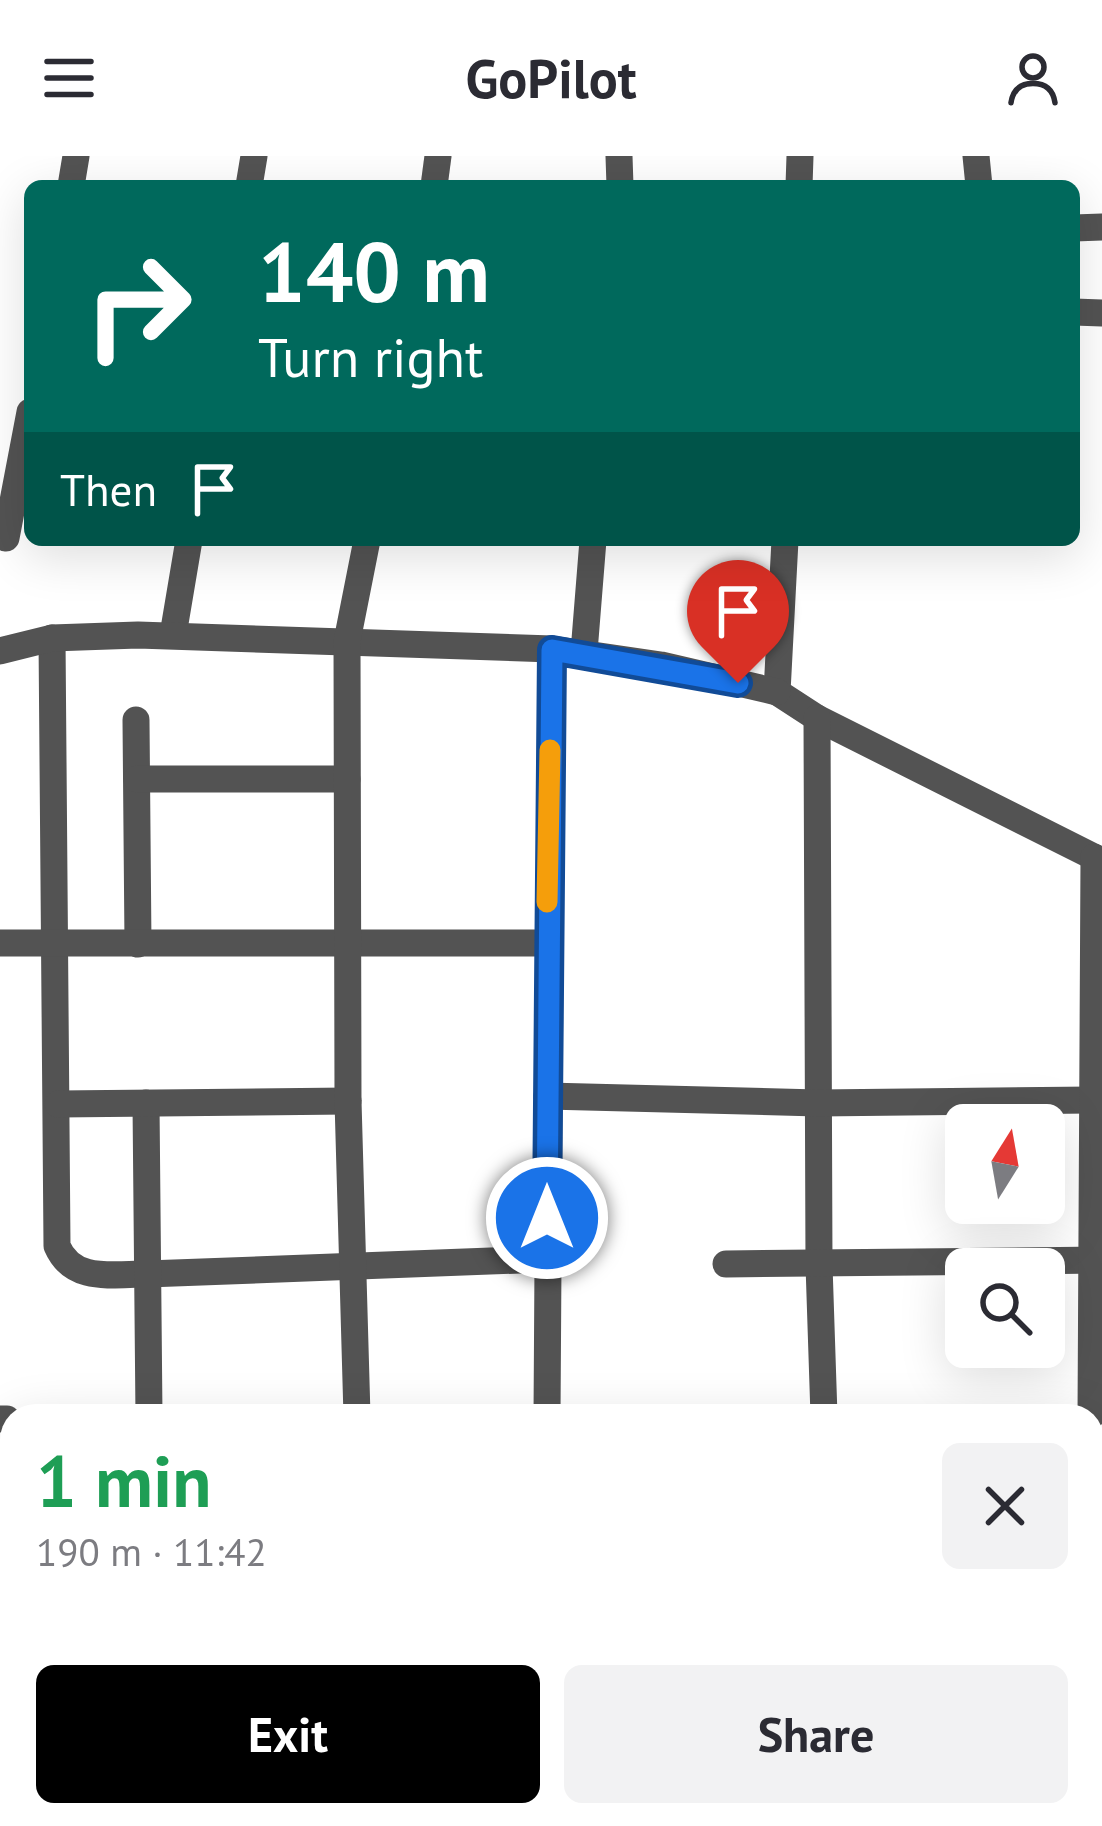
<!DOCTYPE html>
<meta charset="utf-8">
<style>
body{margin:0;font-family:"PT Sans",sans-serif;background:#f2f2f3;color:#2b2b33;height:100vh;display:flex;flex-direction:column;font-size:45px;white-space:nowrap}
*{box-sizing:border-box;margin:0}
p{font-size:39px;color:#7c7c81}
.icon{flex:none;width:66px;height:66px;fill:none;stroke:currentColor;stroke-width:2;stroke-linecap:round;stroke-linejoin:round}
.map{position:relative;flex:1;overflow:hidden}
.panel{position:absolute;left:0px;top:1248px;width:1104px;height:423px;display:flex;flex-direction:column;background:#fff;border-radius:36px 36px 0 0;box-shadow:0 12px 48px #0002}
.panel>*{flex:none}
.top-card{position:absolute;left:24px;top:24px;width:1056px;height:366px;border-radius:18px;box-shadow:0 12px 48px #0002;background:#00695c;color:#fff;overflow:hidden}
.needle{width:78px;rotate:11deg}
.fabs{position:absolute;left:945px;top:948px;display:grid;gap:24px}
.fabs a{display:grid;place-items:center;width:120px;height:120px;border-radius:18px;background:#fff;box-shadow:0 12px 48px #0002;font-size:60px}
.pin{position:absolute;display:grid;place-items:center;width:102px;height:102px;color:#fff;margin:-123px -51px;border-radius:50% 50% 50% 0;rotate:-45deg;box-shadow:0 0 12px #0007}
.pin .icon{rotate:45deg}
.me{position:absolute;width:132px;margin:-66px;rotate:0deg;stroke-linejoin:round;filter:drop-shadow(0 0 9px #0008)}
.turn{display:flex;align-items:center;gap:42px;height:252px;padding:0 36px;font-size:54px}
.turn .icon{width:156px;height:156px;stroke-width:2.5}
.turn b{display:block;font-size:84px;line-height:102px}
.then{display:flex;align-items:center;height:114px;padding:0 36px;background:#0003;gap:24px;font-size:45px}
.round{display:grid;place-items:center;flex:none;width:126px;height:126px;border-radius:18px;background:#f2f2f3}
.summary{display:flex;align-items:center;justify-content:space-between;height:204px;padding:0 36px}
h1{font-size:72px;font-weight:600;line-height:90px;color:#1e9e55}
.action{display:flex;gap:24px;margin-top:auto;padding:24px 36px}
.action a{flex:1;height:138px;border-radius:18px;background:#000;color:#fff;font-size:48px;font-weight:600;line-height:138px;text-align:center}
.action a+a{background:#f2f2f3;color:#2b2b33}
header{display:flex;justify-content:space-between;align-items:center;height:156px;padding:0 36px;background:#fff;font-size:54px;font-weight:600}
.map>svg:first-child{display:block}
</style>
<header><svg class="icon" aria-label="menu" viewBox="0 0 24 24"><path d="M4 6h16M4 12h16M4 18h16"/></svg>GoPilot<svg class="icon" aria-label="person" viewBox="0 0 24 24"><circle cx="12" cy="8" r="4"/><path d="M4 21q1-7 8-7t8 7"/></svg></header>
<div class="map">
<svg width="1102" height="1670" viewBox="0 0 1102 1670">
<rect width="100%" height="100%" fill="#fff"/>
<g fill="none" stroke-linecap="round" stroke-linejoin="round">
<g stroke="#535353" stroke-width="27">
<polyline points="619,0 620,30"/>
<polyline points="976,0 979,30"/>
<polyline points="71,30 76,0"/>
<polyline points="249,30 254,0"/>
<polyline points="434,30 438,0"/>
<polyline points="799,30 800,0"/>
<polyline points="1074,72 1102,71"/>
<polyline points="1074,156 1102,157"/>
<polyline points="6,382 30,256"/>
<polyline points="785,384 777,536 817,562 1102,705"/>
<polyline points="173,479 189,384"/>
<path d="M52,482l5,608c16,37 55,28 90,28l399,-15"/>
<polyline points="0,495 52,482 138,479 552,493 661,509 777,536"/>
<polyline points="584,496 593,384"/>
<polyline points="817,562 819,1109 824,1260"/>
<polyline points="136,564 138,788"/>
<polyline points="137,623 347,623"/>
<polyline points="0,787 547,787"/>
<polyline points="547,940 818,947 1092,944"/>
<polyline points="146,947 149,1260"/>
<polyline points="58,948 348,945"/>
<polyline points="726,1108 1102,1104"/>
<polyline points="357,1260 348,945 347,485 367,384"/>
<polyline points="547,1260 552,493"/>
<polyline points="1091,1260 1094,701"/>
<polyline points="0,1263 7,1263"/>
<polyline points="1092,1318 1102,1337"/>
<polyline points="1092,1497 1102,1497"/>
<polyline points="0,1530 12,1530"/>
<polyline points="123,1659 123,1670"/>
<polyline points="617,1659 620,1670"/>
<polyline points="838,1659 839,1670"/>
</g>
</g>
<g fill="none" stroke-linecap="round" stroke-linejoin="round">
<g stroke="#114b97" stroke-width="30">
<polyline id="route" points="547,1062 552,494 738,527"/>
</g>
<use href="#route" stroke="#1a73e8" stroke-width="21"/>
<polyline stroke="#f59e0b" stroke-width="21" points="547,746 550,594"/>
</g>
</svg>
<div class="fabs">
<a><svg class="needle" viewBox="-14 -14 28 28"><path d="M0-13l5 13h-10z" fill="#e53935"/><path d="M0 13l5-13h-10z" fill="#7c7c81"/></svg></a>
<a><svg class="icon" aria-label="search" viewBox="0 0 24 24"><circle cx="10" cy="10" r="6"/><path d="M15 15l6 6"/></svg></a>
</div>
<div class="pin" style="left:738px;top:527px;background:#d93025"><svg class="icon" aria-label="arrive" viewBox="0 0 24 24"><path d="M6 21V4h12l-3 4 3 4H6"/></svg></div>
<svg class="me" style="left:547px;top:1062px" viewBox="-20 -20 40 40"><circle r="17" fill="#1a73e8" stroke="#fff" stroke-width="3"/><path d="M0-11L8 9 0 5-8 9z" fill="#fff"/></svg>
<div class="top-card">
<div class="turn"><svg class="icon" aria-label="right" viewBox="0 0 24 24"><path d="M7 20v-9h11M14 6l5 5-5 5"/></svg><div><b>140 m</b>Turn right</div></div>
<div class="then">Then<svg class="icon" aria-label="arrive" viewBox="0 0 24 24"><path d="M6 21V4h12l-3 4 3 4H6"/></svg></div>
</div>
<section class="panel">
<div class="summary"><div><h1>1 min</h1><p>190 m · 11:42</p></div><a class="round"><svg class="icon" aria-label="close" viewBox="0 0 24 24"><path d="M6 6l12 12M18 6L6 18"/></svg></a></div>
<div class="action"><a>Exit</a><a>Share</a></div>
</section>
</div>
